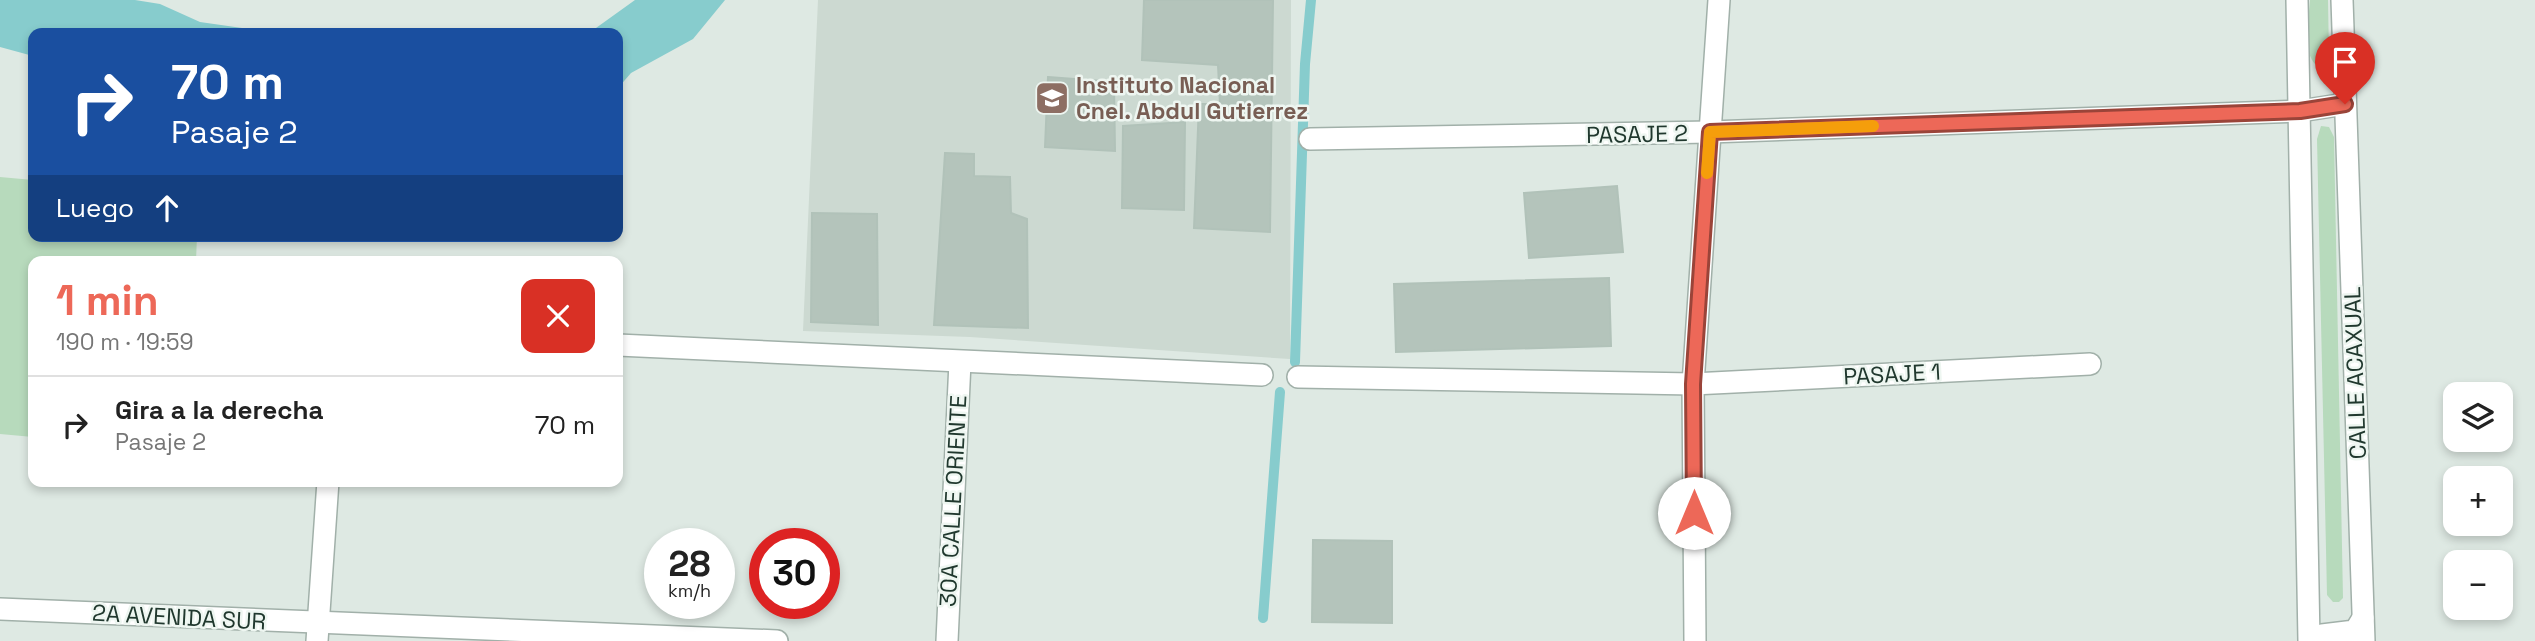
<!DOCTYPE html>
<html lang="es">
<meta charset="utf-8">
<style>
body{margin:0;font-family:"Space Grotesk",sans-serif;background:#f2f2f2;color:#222;height:100vh;display:flex;flex-direction:column;font-size:26px;white-space:nowrap}
*{box-sizing:border-box;margin:0}
p{font-size:23px;color:#767676}
.icon{flex:none;width:38px;height:38px;fill:none;stroke:currentColor;stroke-width:2;stroke-linecap:round;stroke-linejoin:round}
.map{position:relative;flex:1;overflow:hidden}
.sheet{position:absolute;left:28px;top:256px;width:595px;height:231px;display:flex;flex-direction:column;background:#fff;border-radius:14px;box-shadow:0 4px 10px #0003}
.sheet>*{flex:none}
.hud{position:absolute;left:28px;top:28px;width:595px;height:214px;border-radius:14px;box-shadow:0 4px 10px #0003;background:#1a4fa0;color:#fff;overflow:hidden}
.controls{position:absolute;left:2443px;top:382px;display:grid;gap:14px}
.controls a{display:grid;place-items:center;width:70px;height:70px;border-radius:14px;background:#fff;box-shadow:0 4px 10px #0003;font-size:35px}
.speed{position:absolute;left:644px;top:528px;display:flex;gap:14px;font-size:35px;font-weight:700;text-align:center}
.speed>*{display:grid;place-content:center;width:91px;height:91px;border-radius:50%;background:#fff;box-shadow:0 4px 10px #0003;line-height:1}
.speed small{font-size:18px;font-weight:400}
.speed .limit{border:10px solid #d22;background:#fff;color:#111}
.pin{position:absolute;display:grid;place-items:center;width:60px;height:60px;color:#fff;margin:-72px -30px;border-radius:50% 50% 50% 0;rotate:-45deg;box-shadow:0 0 7px #0007}
.pin .icon{rotate:45deg}
.me{position:absolute;width:77px;margin:-38px;rotate:0deg;stroke-linejoin:round;filter:drop-shadow(0 0 5px #0008)}
.turn{display:flex;align-items:center;gap:24px;height:147px;padding:0 28px;font-size:32px}
.turn .icon{width:91px;height:91px;stroke-width:2.5}
.turn b{display:block;font-size:49px;line-height:60px}
.then{display:flex;align-items:center;height:66px;padding:0 28px;background:#0003;gap:14px;font-size:26px}
.round{display:grid;place-items:center;flex:none;width:74px;height:74px;border-radius:14px;background:#f2f2f2}
.overview{display:flex;align-items:center;justify-content:space-between;height:119px;padding:0 28px}
h1{font-size:42px;font-weight:800;line-height:52px;color:#ed6858}
ul{padding:0;list-style:none}
li{display:flex;align-items:center;gap:21px;height:98px;padding:0 28px;border-top:2px solid #e0e0e0}
li div{flex:1}
li b{display:block;font-size:26px}
li em{font-style:normal}
.map>svg:first-child{display:block}
</style>
<div class="map">
<svg width="2535" height="641" viewBox="0 0 2535 641">
<rect width="100%" height="100%" fill="#dee9e3"/>
<polygon fill="#ccd9d1" points="818,0 1291,0 1290,359 970,337 803,331"/>
<g fill="#b7dabc">
<path d="M2310,0h18l1,55 -3,5 -10,5c-14,-13 -7,-47 -6,-65z"/>
<polygon points="2321,126 2329,127 2334,137 2343,598 2339,602 2333,602 2327,595 2317,139"/>
<polygon points="0,177 33,180 33,236 197,236 196,261 33,261 33,437 0,434"/>
</g>
<g fill="#87cccd">
<polygon points="0,0 135,0 160,4 200,22 278,33 33,33 33,56 0,47"/>
<polygon points="635,0 725,0 693,39 631,73 618,88 618,33 589,33"/>
</g>
<g fill="none" stroke-linecap="round" stroke-linejoin="round">
<g stroke="#87cccd" stroke-width="10">
<polyline points="1295,362 1305,64 1311,0"/>
<polyline points="1263,618 1280,392"/>
</g>
</g>
<g fill="#b4c4bb" stroke="#b1c2b9" stroke-width="2">
<polygon points="1144,0 1273,0 1270,232 1194,228 1199,104 1220,104 1218,65 1142,60"/>
<polygon points="1048,77 1114,82 1115,151 1045,147"/>
<polygon points="1185,122 1184,210 1122,208 1123,126"/>
<polygon points="945,153 974,154 974,176 1010,177 1011,213 1027,219 1028,328 934,325"/>
<polygon points="1617,186 1623,252 1529,258 1524,193"/>
<polygon points="812,213 877,214 878,325 811,322"/>
<polygon points="1609,278 1611,346 1396,352 1394,284"/>
<polygon points="1313,540 1392,541 1392,623 1312,622"/>
</g>
<g fill="none" stroke-linecap="round" stroke-linejoin="round">
<g stroke="#a1b0a9" stroke-width="24">
<g id="minor">
<polyline points="2297,0 2309,641"/>
<polyline points="2342,0 2364,641"/>
<polyline points="1310,139 1710,132 2300,111 2345,104"/>
<polyline points="618,345 1262,375"/>
<polyline points="1298,377 1693,384 2090,364"/>
<polyline points="0,609 777,641"/>
<polyline points="317,641 328,481"/>
<polyline points="947,641 960,362"/>
<polyline points="1695,641 1693,384 1719,0"/>
<polyline points="2315,641 2322,635 2355,631 2363,618"/>
</g>
</g>
<use href="#minor" stroke="#fff" stroke-width="21"/>
</g>
<g fill="none" stroke-linecap="round" stroke-linejoin="round">
<g stroke="#9a4439" stroke-width="18">
<polyline id="route" points="1694,513 1693,384 1710,132 2300,111 2345,104"/>
</g>
<use href="#route" stroke="#ed6858" stroke-width="12"/>
<polyline stroke="#f59e0b" stroke-width="12" points="1707,173 1710,132 1873,126"/>
</g>
<defs>
<g id="school-square" transform="scale(1.75)"><rect x="-9" y="-9" width="18" height="18" rx="4" fill="#8d6e63" stroke="#eef6f1"/><path d="M0-5L7-2L0 1L-7-2ZM-4 1L0 2.5L4 1V4Q0 6-4 4Z" fill="#fff"/></g>
</defs>
<g fill-rule="evenodd">
<use href="#school-square" x="1052" y="98"/>
</g>
<g text-anchor="middle" stroke-width="5" stroke-linejoin="round" paint-order="stroke">
<g font-size="23" font-weight="bold" fill="#785e54" stroke="#eef6f1" text-anchor="start">
<text x="1076" y="93">Instituto Nacional<tspan x="1076" dy="26">Cnel. Abdul Gutierrez</tspan></text>
</g>
<g font-size="23" fill="#20382e" stroke="#eef6f1">
<text transform="translate(1637 134) rotate(-1)" y="8">PASAJE 2</text>
<text transform="translate(2355 373) rotate(-92)" y="8">CALLE ACAXUAL</text>
<text transform="translate(1892 374) rotate(-3)" y="8">PASAJE 1</text>
<text transform="translate(953 501) rotate(-87)" y="8">30A CALLE ORIENTE</text>
<text transform="translate(179 617) rotate(3)" y="8">2A AVENIDA SUR</text>
</g>
</g>
</svg>
<div class="controls">
<a><svg class="icon" aria-label="layers" viewBox="0 0 24 24"><path d="M12 4l9 5-9 5-9-5zM3 14l9 5 9-5"/></svg></a>
<a>+</a>
<a>−</a>
</div>
<div class="speed"><div>28<small>km/h</small></div><div class="limit">30</div></div>
<div class="pin" style="left:2345px;top:104px;background:#d93025"><svg class="icon" aria-label="arrive" viewBox="0 0 24 24"><path d="M6 21V4h12l-3 4 3 4H6"/></svg></div>
<svg class="me" style="left:1694px;top:513px" viewBox="-20 -20 40 40"><circle r="19" fill="#fff"/><path d="M0-13L10 11 0 6-10 11z" fill="#ed6858"/></svg>
<div class="hud">
<div class="turn"><svg class="icon" aria-label="right" viewBox="0 0 24 24"><path d="M7 20v-9h11M14 6l5 5-5 5"/></svg><div><b>70 m</b>Pasaje 2</div></div>
<div class="then">Luego<svg class="icon" aria-label="ahead" viewBox="0 0 24 24"><path d="M12 20V5M6 11l6-6 6 6"/></svg></div>
</div>
<section class="sheet">
<div class="overview"><div><h1>1 min</h1><p>190 m · 19:59</p></div><a class="round" style="background:#d93025;color:#fff"><svg class="icon" aria-label="close" viewBox="0 0 24 24"><path d="M6 6l12 12M18 6L6 18"/></svg></a></div>
<ul>
<li><svg class="icon" aria-label="right" viewBox="0 0 24 24"><path d="M7 20v-9h11M14 6l5 5-5 5"/></svg><div><b>Gira a la derecha</b><p>Pasaje 2</p></div><em>70 m</em></li>
</ul>
</section>
</div>
